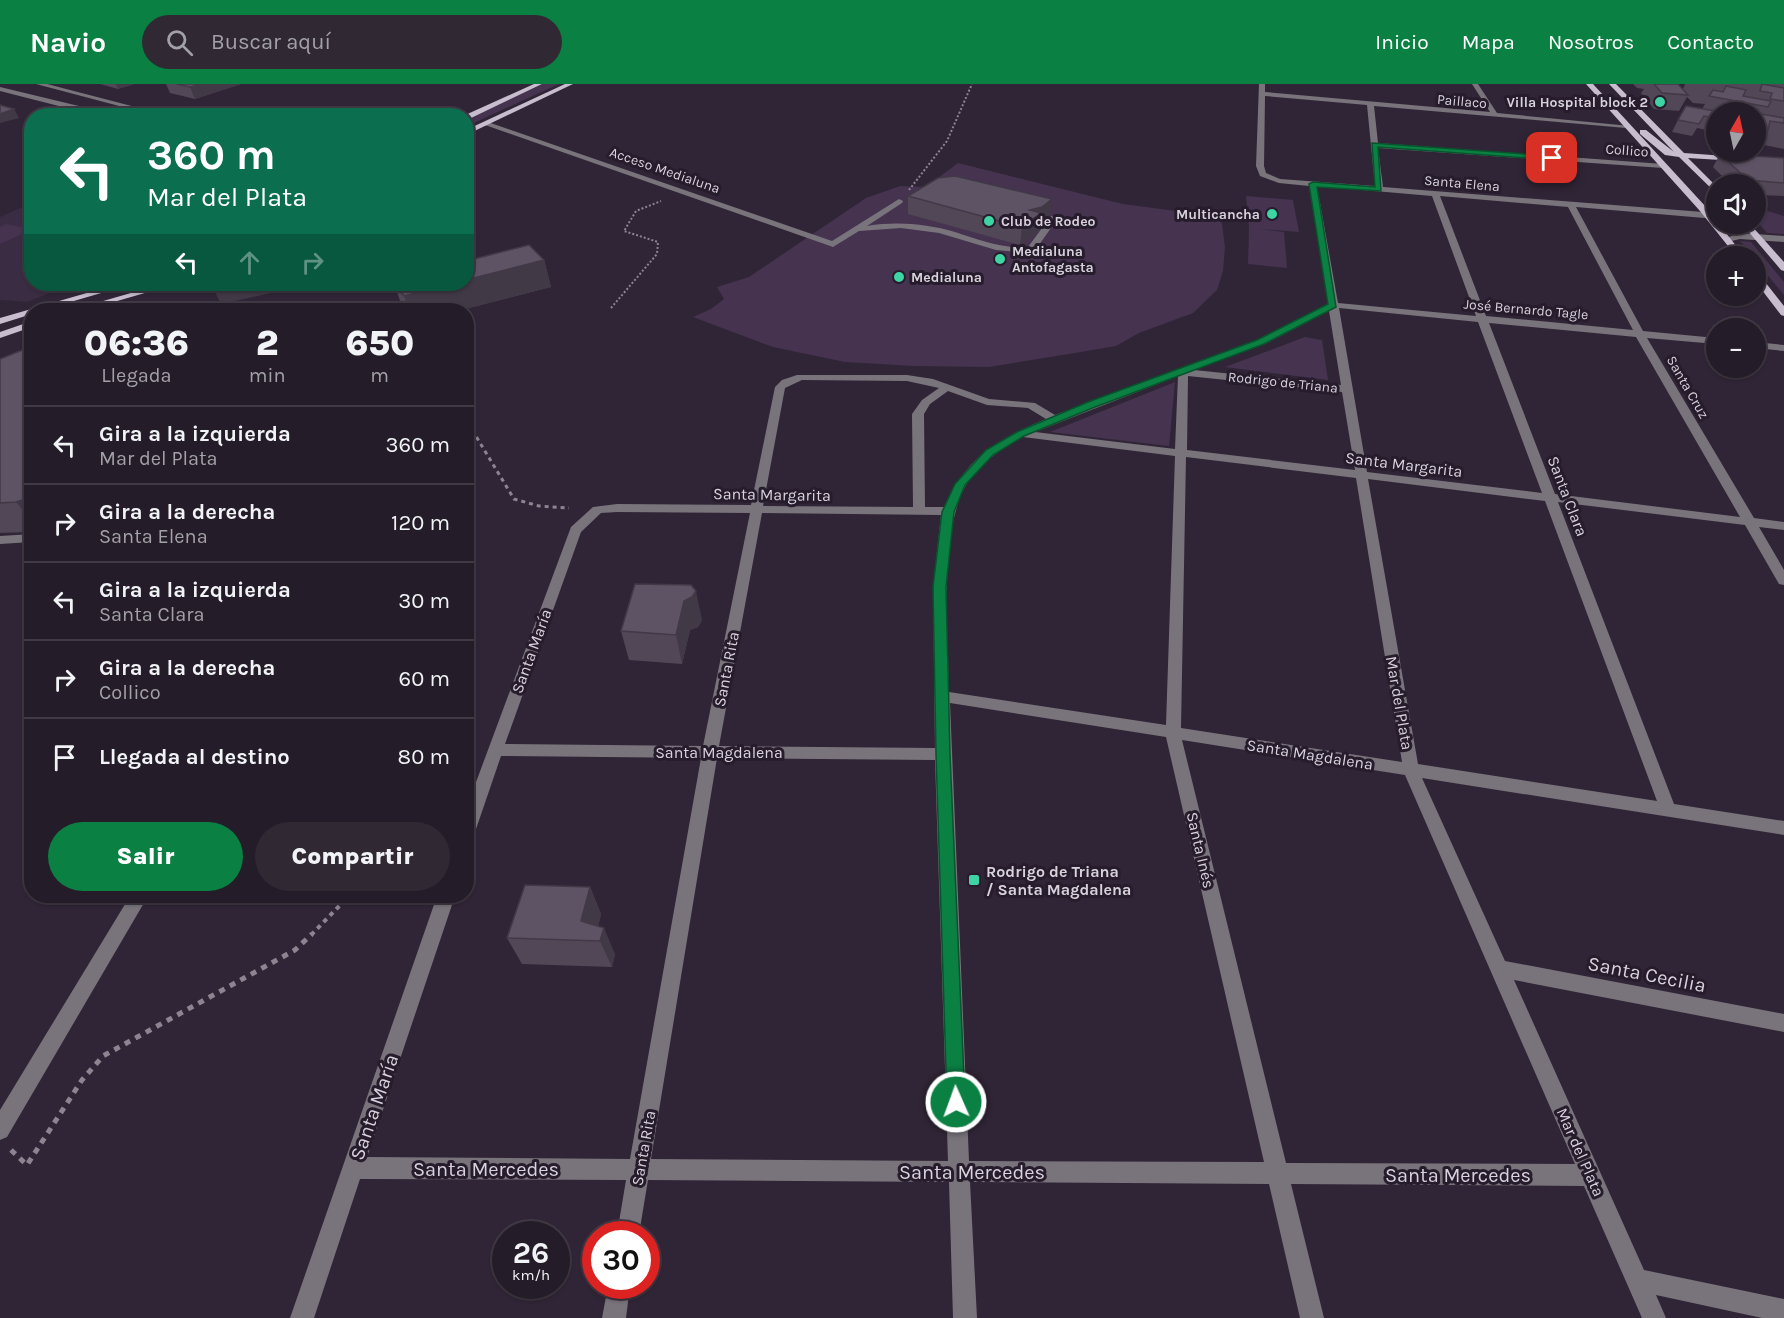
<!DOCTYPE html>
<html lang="es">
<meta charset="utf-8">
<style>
body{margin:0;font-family:Karla,sans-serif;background:#302934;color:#f1f3f6;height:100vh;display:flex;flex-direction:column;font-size:22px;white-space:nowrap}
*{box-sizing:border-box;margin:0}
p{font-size:20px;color:#a3a1a8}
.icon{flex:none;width:33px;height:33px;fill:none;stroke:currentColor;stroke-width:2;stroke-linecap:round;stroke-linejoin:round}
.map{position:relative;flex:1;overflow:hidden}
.sheet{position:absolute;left:24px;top:219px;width:450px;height:600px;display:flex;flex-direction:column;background:#241c28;border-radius:24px;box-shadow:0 2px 4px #0004,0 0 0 2px #413a45}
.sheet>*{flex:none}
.banner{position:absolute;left:24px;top:24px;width:450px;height:183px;border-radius:24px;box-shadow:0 2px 4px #0004,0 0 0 2px #413a45;background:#0b6e4f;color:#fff;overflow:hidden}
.needle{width:39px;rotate:9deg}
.buttons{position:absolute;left:1706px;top:18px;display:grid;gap:12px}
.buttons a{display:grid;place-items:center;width:60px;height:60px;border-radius:50%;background:#241c28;box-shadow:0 2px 4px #0004,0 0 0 2px #413a45;font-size:30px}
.speed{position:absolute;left:492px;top:1137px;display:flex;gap:12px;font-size:30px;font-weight:700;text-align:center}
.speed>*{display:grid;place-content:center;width:78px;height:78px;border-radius:50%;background:#241c28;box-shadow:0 2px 4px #0004,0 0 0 2px #413a45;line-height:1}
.speed small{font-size:15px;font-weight:400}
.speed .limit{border:9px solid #d22;background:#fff;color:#111}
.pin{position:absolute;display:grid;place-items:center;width:51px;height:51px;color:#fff;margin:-26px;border-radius:12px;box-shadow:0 3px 9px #0006}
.me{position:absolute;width:66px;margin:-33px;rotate:358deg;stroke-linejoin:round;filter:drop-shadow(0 0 4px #0008)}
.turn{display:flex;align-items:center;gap:21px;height:126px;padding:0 24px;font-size:27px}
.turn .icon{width:78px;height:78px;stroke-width:2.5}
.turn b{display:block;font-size:42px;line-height:51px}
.lanes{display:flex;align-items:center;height:57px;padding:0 24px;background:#0003;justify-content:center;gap:30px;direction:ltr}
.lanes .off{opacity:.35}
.eta{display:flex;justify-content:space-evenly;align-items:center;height:102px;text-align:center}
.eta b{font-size:36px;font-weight:800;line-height:42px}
.action{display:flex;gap:12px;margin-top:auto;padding:12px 24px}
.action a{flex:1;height:69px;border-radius:36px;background:#0b8043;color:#fff;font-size:24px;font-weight:800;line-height:69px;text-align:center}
.action a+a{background:#302934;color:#f1f3f6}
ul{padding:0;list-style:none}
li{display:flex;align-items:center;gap:18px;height:78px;padding:0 24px;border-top:2px solid #413a45}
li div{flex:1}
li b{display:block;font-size:22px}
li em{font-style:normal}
header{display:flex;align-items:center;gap:36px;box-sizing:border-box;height:84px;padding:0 30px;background:#0b8043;color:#fff}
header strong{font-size:28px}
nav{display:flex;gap:33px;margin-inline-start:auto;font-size:21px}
.search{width:420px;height:54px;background:#302934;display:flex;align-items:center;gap:15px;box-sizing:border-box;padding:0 21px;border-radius:33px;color:#a3a1a8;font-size:22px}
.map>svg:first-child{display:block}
</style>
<header>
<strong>Navio</strong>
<div class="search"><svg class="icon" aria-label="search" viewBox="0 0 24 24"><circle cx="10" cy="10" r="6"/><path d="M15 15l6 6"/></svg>Buscar aquí</div>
<nav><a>Inicio</a><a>Mapa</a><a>Nosotros</a><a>Contacto</a></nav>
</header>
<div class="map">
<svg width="1784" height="1234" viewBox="0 0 1784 1234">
<rect width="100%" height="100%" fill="#302536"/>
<polygon fill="#3a2c42" points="31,119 32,200 69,200 53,204 57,206 27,218 0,216 0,133"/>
<g fill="#453350">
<polygon points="543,0 559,0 467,42 466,35"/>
<polygon points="958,79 1123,120 1221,133 1225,163 1223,187 1217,206 1193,229 1139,249 1116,262 1081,268 989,283 914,282 845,278 773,263 693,233 711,225 724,215 717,203 749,193 866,114 900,102 926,103"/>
<polygon points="1246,112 1293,116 1299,148 1259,145 1284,148 1287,184 1248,180 1249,144"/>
<polygon points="1755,123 1784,132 1784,150 1767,149 1755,135"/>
<polygon points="6,140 31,145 31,146 0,160 0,143"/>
<polygon points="1740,157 1751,158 1784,198 1784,211 1755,176 1755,172"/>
<polygon points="1305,253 1322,256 1328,296 1225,283"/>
<polygon points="1175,298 1169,362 1050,348"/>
</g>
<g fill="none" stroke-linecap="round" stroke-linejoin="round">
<g stroke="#8c8491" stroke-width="2" stroke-dasharray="2 2" stroke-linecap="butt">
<polyline points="909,106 947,57 972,0"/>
<polyline points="611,224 657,170 658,158 624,147 636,127 661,117"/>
</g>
<polyline stroke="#8c8491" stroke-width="3" stroke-dasharray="4 4" stroke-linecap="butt" points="466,342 471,344 514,415 539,422 569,424"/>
<polyline stroke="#8c8491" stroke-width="4" stroke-dasharray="4.5 4.5" stroke-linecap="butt" points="311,851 349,812"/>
<polyline stroke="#8c8491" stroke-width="5" stroke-dasharray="6 6" stroke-linecap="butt" points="11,1066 27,1081 82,996 103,972 295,866 312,850"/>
<g fill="#79747c" fill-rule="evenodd">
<polygon points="36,0 47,0 170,32 157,32"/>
<path d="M1259,0h6v8l225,20 -18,-28h6l19,29 133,13 -4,2 -252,-22 4,37 285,21 4,2 -4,2 -285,-20 5,39 333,26v6l-140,-12 67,124 73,7v6l-69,-6 107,180 30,4v8l-25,-3 25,43v15l-5,-1 -34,-59 -187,-23 116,302 110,17v14l-362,-57 83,183 279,53v18l-270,-52 130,290 140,29v19h-22l-106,-23 10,23h-24l-58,-132 -293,-2 33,134h-24l-31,-134 -299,-2 7,136h-24l-4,-136 -301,-2 -9,54h-22l9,-54 -266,-1 -46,139h-24l147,-422h18l-88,261 263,2 71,-401 -200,-2 -27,79 -2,5 -6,2v-33l105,-282 22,-20 24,-3 134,1 24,-118 7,-7 15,-5h110l26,4 56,20 46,4 20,12 202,-75 71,-36 -19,-118 -30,-3 -19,-7 -4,-10zM1265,12l102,9 8,81 -95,-7 -14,-6 -2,-7zM1317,102l115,10 44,120 -138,-13zM1440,112l128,11 65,123 -147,-14zM1339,224l139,14 64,171 -175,-21zM1329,227l12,74 -147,-15 71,-26zM1489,239l147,14 104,180 -185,-23zM1178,292l-3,73 -140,-17zM1188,292l154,16 13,78 -168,-20zM802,296l105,1 32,7 -17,12 -10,14 1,93 -150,-1 22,-118zM948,307l39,14 41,3 18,11c-49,20 -80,39 -102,88h-19l-1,-93 6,-10zM1023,353l152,19 -9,269 -217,-33c-1,-56 -10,-157 16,-205 11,-21 37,-39 58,-50zM1186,373l170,21 46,284 -221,-34zM1368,395l177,22 112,300 -239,-37zM617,428l133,1 -47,233 -198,-2 76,-212 20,-19zM762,429l179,2 -8,72 2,161 -216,-2zM950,619l216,34 98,425 -295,-1zM1182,656l223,35 170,389 -289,-1zM717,674l218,2 13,401 -297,-2z"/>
<polygon points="0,3 112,30 112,32 98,32 0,7"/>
<path d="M485,37l347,120 67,-42 4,2 -1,2 -35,23c30,-5 60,-2 88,6 25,8 47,17 73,15l23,-31 7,2 -24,34 -3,1 -35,-3 -57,-17 -38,-5 -42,3 -26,16 -348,-122z"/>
<polygon points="1740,149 1784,152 1784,158 1740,155 1727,158 1723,155"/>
<polygon points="1755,258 1784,261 1784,267 1755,264"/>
<polygon points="32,450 32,458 0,460 0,452"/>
<polygon points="130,812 148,812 7,1053 0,1056 0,1026"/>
<polygon points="608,1202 630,1202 626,1234 602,1234"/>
</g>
<g fill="#c8bdcf" fill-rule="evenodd">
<polygon points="534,0 542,0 469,35 463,32"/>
<polygon points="565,0 573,0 466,51 466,46"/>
<polygon points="1586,0 1593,0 1706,123 1716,136 1716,140 1719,140 1744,172 1736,172 1700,127"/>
<polygon points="1609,0 1616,0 1684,69 1740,73 1740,77 1737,77 1688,74 1716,102 1716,109 1679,73 1665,71 1640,50 1640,46 1646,46 1674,68"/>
<polygon points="1742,140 1750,140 1784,178 1784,187 1781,186"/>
<polygon points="1755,188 1758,189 1784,222 1784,232 1781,231 1755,197"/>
<polygon points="118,200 132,200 43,226 32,226 32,230 0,240 0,234"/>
<polygon points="162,200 176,200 86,226 72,226"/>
<polygon points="32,237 32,243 0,254 0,248"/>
</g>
</g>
<g fill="#514757">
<polygon points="100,0 134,0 118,5"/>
<polygon points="166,0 241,0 195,15 170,9"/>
<polygon points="1633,0 1678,0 1683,5 1685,0 1784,0 1784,65 1759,60 1755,67 1755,28 1716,28 1716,48 1697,44 1692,52 1672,48 1678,36 1702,25 1705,20 1693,19 1687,13 1679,27 1654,25 1641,9 1644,5 1637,4"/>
<polygon points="1720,70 1784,74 1784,112 1755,111 1755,100 1730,100 1713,83"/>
<polygon points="908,112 1050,133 1039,141 1039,147 1020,161 908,130"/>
<polygon points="544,176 551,203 461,226 405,226 402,222 394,200 466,200"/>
<polygon points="32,235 32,448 0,449 0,275 25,265"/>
<polygon points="702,536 698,543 690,546 682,580 629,576 621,547"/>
<polygon points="590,803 601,830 598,842 615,870 612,883 522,880 507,854"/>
</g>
<g fill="#423947">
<polygon points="116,0 134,0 118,5"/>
<polygon points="200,0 241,0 195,15 190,3"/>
<polygon points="14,25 19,34 0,39 0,30"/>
<polygon points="1052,115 1050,133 1039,141 1039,147 1020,161 1022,143 1030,126"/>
<polygon points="544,176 551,203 461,226 409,226 404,212 453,200 466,200 466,196"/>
<polygon points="211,200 311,200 221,220"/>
<polygon points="32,413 32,438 16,418"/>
<polygon points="696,507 702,536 698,543 690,546 682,580 676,551 684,517"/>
<polygon points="590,803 601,830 595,857 581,837"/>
<polygon points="604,844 615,870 612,883 600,857"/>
</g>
<g fill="#5e5265" stroke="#423947" stroke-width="1.5">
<polygon points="177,0 200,0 190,3"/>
<polygon points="1654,0 1678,0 1688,11 1662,9"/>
<polygon points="1762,0 1784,4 1784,17 1770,15 1772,9 1760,7"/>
<polygon points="1726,2 1746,6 1743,12 1771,17 1768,23 1709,12 1713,6 1723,8"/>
<polygon points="0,21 14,25 0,30"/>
<polygon points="1686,22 1721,28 1716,28 1716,34 1704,32 1699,40 1678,36"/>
<polygon points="1755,29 1784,34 1784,39 1770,37 1768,46 1755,43"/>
<polygon points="1720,70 1784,74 1784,99 1748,96"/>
<polygon points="955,92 1052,115 1042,123 1030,126 1041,129 1022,143 908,112 938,94"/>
<polygon points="529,161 544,176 466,196 466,177"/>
<polygon points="395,200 453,200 404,212"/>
<polygon points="29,235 32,235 32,413 16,418 0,419 0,275 25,265"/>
<polygon points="635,500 691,501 696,507 692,513 684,517 676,551 621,547"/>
<polygon points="525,801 590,803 581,837 604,844 600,857 507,854"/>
</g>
<polygon fill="#0b8043" stroke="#07532c" stroke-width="1.5" points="1372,59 1552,72 1555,74 1552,76 1378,63 1381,107 1317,103 1336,223 1264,260 1095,323 1024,352 993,371 965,401 954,428 946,503 950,670 965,1018 963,1025 956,1027 950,1025 947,1018 936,670 933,503 942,428 955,400 986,366 1017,348 1088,318 1257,256 1328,220 1309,100 1313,98 1375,103"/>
<g fill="#3ed4a3" stroke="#261c2c" stroke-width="2">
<circle cx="1660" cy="18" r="6"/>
<circle cx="1272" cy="130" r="6"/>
<circle cx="989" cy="137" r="6"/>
<circle cx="1000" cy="175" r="6"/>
<circle cx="899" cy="193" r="6"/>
<rect x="968" y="790" width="12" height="12" rx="3"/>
</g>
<g text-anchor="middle" stroke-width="6" stroke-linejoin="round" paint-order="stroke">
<g font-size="14" fill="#d8d2dc" stroke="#261c2c">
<text transform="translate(1462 17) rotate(5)" y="5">Paillaco</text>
<text transform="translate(1627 66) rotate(4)" y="5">Collico</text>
<text transform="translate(665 86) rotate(19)" y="5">Acceso Medialuna</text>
<text transform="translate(1462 99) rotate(5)" y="5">Santa Elena</text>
<text transform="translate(1526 225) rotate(5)" y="5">José Bernardo Tagle</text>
<text transform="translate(1283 298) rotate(6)" y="5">Rodrigo de Triana</text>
<text transform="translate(1688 303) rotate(60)" y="5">Santa Cruz</text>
</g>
<g font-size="14" font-weight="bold" fill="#d8d2dc" stroke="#261c2c" text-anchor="start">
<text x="1648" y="23" text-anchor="end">Villa Hospital block 2</text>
<text x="1260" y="135" text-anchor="end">Multicancha</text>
<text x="1001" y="142">Club de Rodeo</text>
<text x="1012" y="172">Medialuna<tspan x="1012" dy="16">Antofagasta</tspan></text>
<text x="911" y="198">Medialuna</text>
</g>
<g font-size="16" fill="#d8d2dc" stroke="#261c2c">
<text transform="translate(1404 380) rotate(7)" y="6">Santa Margarita</text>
<text transform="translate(772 410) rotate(1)" y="6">Santa Margarita</text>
<text transform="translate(1568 412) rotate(69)" y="6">Santa Clara</text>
<text transform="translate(531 567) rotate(-70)" y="6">Santa María</text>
<text transform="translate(726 585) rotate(-79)" y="6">Santa Rita</text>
<text transform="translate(1400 619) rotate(80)" y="6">Mar del Plata</text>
<text x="719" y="674">Santa Magdalena</text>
<text transform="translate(1310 670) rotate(9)" y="6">Santa Magdalena</text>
<text transform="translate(1201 766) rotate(77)" y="6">Santa Inés</text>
<text transform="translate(643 1064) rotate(-80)" y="6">Santa Rita</text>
<text transform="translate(1581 1068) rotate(66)" y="6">Mar del Plata</text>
</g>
<g font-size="16" font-weight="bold" fill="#d8d2dc" stroke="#261c2c" text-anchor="start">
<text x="986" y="793">Rodrigo de Triana<tspan x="986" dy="18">/ Santa Magdalena</tspan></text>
</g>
<g font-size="20" fill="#d8d2dc" stroke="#261c2c">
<text transform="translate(1647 890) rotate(11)" y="7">Santa Cecilia</text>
<text transform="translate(374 1023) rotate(-71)" y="7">Santa María</text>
<text x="486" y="1092">Santa Mercedes</text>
<text x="972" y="1095">Santa Mercedes</text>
<text x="1458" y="1098">Santa Mercedes</text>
</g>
</g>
</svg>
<div class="buttons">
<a><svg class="needle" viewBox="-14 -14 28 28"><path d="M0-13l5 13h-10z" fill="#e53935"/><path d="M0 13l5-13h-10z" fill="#a3a1a8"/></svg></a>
<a><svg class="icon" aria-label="sound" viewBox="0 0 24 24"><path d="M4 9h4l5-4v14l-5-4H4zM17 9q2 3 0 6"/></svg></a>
<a>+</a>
<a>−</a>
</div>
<div class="speed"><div>26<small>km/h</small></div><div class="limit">30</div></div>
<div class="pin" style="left:1552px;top:74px;background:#d93025"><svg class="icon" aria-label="arrive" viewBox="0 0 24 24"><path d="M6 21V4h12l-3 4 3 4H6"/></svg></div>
<svg class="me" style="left:956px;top:1018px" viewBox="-20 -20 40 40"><circle r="17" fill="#0b8043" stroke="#fff" stroke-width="3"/><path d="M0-11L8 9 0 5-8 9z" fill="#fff"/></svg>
<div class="banner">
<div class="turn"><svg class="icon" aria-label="left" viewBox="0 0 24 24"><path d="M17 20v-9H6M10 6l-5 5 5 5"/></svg><div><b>360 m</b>Mar del Plata</div></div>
<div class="lanes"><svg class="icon" aria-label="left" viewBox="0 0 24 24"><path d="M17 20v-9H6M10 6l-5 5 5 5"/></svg><svg class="icon off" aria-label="ahead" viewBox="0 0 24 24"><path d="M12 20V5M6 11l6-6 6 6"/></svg><svg class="icon off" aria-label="right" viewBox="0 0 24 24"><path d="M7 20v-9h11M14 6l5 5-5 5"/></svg></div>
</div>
<section class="sheet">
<div class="eta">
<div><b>06:36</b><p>Llegada</p></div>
<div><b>2</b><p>min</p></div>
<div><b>650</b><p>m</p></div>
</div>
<ul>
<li><svg class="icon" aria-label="left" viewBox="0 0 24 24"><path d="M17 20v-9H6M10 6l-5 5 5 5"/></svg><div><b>Gira a la izquierda</b><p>Mar del Plata</p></div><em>360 m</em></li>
<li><svg class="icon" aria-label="right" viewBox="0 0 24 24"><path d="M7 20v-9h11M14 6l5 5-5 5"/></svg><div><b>Gira a la derecha</b><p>Santa Elena</p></div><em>120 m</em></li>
<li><svg class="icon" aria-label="left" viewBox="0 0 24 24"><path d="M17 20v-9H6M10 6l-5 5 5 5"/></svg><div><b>Gira a la izquierda</b><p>Santa Clara</p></div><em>30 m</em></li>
<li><svg class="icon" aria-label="right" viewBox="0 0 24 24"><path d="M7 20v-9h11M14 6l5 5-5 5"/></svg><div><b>Gira a la derecha</b><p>Collico</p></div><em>60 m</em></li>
<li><svg class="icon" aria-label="arrive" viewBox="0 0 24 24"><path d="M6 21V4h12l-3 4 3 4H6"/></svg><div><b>Llegada al destino</b></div><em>80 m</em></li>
</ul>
<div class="action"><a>Salir</a><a>Compartir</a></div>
</section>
</div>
